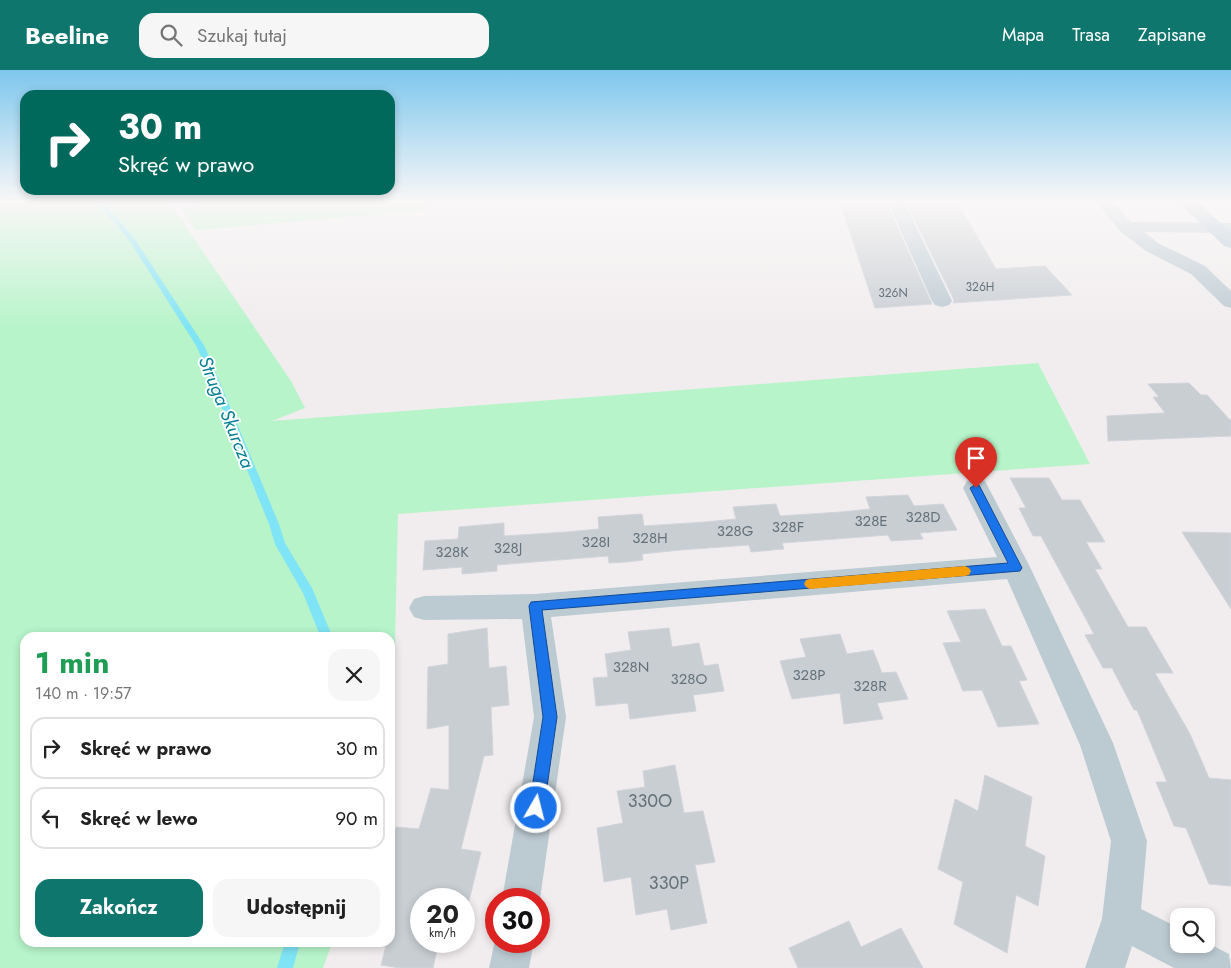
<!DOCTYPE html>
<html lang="pl">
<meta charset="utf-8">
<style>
body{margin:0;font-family:Jost,sans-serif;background:#f6f6f6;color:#222;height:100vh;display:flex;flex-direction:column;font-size:19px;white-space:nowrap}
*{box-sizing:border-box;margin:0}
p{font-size:16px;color:#767676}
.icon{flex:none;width:28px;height:28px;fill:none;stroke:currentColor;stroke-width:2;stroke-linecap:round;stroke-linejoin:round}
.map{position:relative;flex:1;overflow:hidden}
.sheet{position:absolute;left:20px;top:562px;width:375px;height:315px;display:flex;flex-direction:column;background:#fff;border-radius:15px;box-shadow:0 2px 8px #0003}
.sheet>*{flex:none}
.banner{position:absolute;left:20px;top:20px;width:375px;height:105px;border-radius:15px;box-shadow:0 2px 8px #0003;background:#00695c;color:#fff;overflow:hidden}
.tools{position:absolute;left:1170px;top:838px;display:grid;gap:10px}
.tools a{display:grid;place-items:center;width:45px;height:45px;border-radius:10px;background:#fff;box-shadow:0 2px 8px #0003;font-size:25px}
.speed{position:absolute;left:410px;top:818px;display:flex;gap:10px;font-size:25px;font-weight:700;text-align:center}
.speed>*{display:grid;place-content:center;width:65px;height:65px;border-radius:50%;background:#fff;box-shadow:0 2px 8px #0003;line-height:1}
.speed small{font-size:12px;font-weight:400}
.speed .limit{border:8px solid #d22;background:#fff;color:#111}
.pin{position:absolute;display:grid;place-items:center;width:42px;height:42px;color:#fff;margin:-51px -21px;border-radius:50% 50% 50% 0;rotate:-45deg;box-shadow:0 0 5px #0007}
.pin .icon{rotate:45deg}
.me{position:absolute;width:55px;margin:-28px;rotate:8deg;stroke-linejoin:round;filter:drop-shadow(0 0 4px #0008)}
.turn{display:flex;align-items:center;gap:18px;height:105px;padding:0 15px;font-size:22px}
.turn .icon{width:65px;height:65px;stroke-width:2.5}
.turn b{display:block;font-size:35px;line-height:42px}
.round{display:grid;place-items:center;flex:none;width:52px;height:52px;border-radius:15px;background:#f6f6f6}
.summary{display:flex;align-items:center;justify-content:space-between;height:85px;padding:0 15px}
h1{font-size:30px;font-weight:700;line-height:38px;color:#1e9e55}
.cta{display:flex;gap:10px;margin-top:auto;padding:10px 15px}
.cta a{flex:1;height:58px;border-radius:15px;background:#0f766e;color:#fff;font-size:20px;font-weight:700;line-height:58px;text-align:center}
.cta a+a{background:#f6f6f6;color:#222}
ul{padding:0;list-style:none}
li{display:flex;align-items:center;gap:15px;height:62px;margin:0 10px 8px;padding:0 5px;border:2px solid #e0e0e0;border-radius:15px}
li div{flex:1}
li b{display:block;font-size:19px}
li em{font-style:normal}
header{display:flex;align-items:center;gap:30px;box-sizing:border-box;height:70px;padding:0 25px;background:#0f766e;color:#fff}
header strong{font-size:24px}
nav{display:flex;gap:28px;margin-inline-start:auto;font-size:18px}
.search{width:350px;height:45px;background:#f6f6f6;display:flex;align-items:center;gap:12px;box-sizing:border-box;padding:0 18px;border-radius:15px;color:#767676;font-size:19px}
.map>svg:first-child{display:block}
</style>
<header>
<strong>Beeline</strong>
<div class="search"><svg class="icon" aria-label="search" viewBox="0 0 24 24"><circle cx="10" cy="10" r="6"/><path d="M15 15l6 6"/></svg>Szukaj tutaj</div>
<nav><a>Mapa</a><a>Trasa</a><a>Zapisane</a></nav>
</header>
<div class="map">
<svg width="1231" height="898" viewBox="0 0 1231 898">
<rect width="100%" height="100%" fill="#f1edee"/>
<g fill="#b7f4ca">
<polygon points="0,132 166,132 176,142 291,311 305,338 272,351 1038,293 1090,394 398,444 392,700 390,706 390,568 25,568 25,872 332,873 323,898 0,898"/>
<polygon points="209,132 428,132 427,140 196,160 181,138"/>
</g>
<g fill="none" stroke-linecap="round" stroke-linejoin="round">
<g fill="#7fe4f5" fill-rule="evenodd">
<polygon points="97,132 103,132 134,168 205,277 279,454 285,473 312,518 333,568 321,568 303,523 275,474 269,454 197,277 129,170"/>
<polygon points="285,872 300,872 293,898 277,898"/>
</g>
</g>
<g fill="#c9ced3" stroke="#d1d4da">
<polygon points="840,132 886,132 932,234 875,238"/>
<polygon points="906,132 957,132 996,199 1045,196 1072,225 953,233 954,230"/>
<polygon points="1189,313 1201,325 1207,325 1231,351 1231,366 1108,371 1107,346 1165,343 1153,327 1159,327 1148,314"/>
<polygon points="1010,408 1049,408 1062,430 1080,430 1105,472 1086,472 1102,499 1095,499 1128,557 1146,557 1173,603 1155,603 1190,664 1209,708 1231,710 1231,816 1209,814 1186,758 1174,756 1156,712 1167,712 1137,640 1134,640 1112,598 1103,598 1085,565 1094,564 1041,466 1033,466 1019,438 1026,438"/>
<polygon points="908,425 914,436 943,434 957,460 920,463 923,469 891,471 888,465 782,473 784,479 751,482 749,475 680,480 642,484 643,490 626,492 609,493 608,486 497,495 497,501 462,504 462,497 423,500 425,471 458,469 459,457 504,453 504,466 567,462 599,459 598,447 642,444 644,456 705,452 736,449 733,437 776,434 780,446 841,442 870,439 866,427"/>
<polygon points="1182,462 1231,463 1231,539"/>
<polygon points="985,539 1002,576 1011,576 1027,610 1019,611 1039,654 998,657 982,620 963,621 943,573 961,572 947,541"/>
<polygon points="487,558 489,598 506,596 509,635 491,637 493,685 484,686 461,779 481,782 467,839 464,838 464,829 421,829 421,871 439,871 433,898 400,898 381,895 387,872 390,872 390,777 396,757 419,759 431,718 449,720 449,655 427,659 428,597 448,594 448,564"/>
<polygon points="669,558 672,577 699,573 704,596 718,594 724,621 693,625 696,641 630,649 628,633 596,636 593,608 608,607 605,584 631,580 628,562"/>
<polygon points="840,564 847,584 873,580 882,603 896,602 908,629 877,633 883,649 844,654 840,623 792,629 780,591 806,587 800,569"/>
<polygon points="675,695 684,743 703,741 715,792 695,795 707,853 671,860 667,839 636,845 631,807 604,812 597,758 623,753 617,721 645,717 643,701"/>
<polygon points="985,705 1032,727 1025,776 1045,786 1038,836 1016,825 1007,883 954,854 963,812 938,799 955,729 978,741"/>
<polygon points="849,851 861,877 901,858 923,898 798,898 789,878"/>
</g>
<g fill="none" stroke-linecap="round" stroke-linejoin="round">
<g fill="#bccad2" fill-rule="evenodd">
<polygon points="888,132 904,132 952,231 949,235 942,237 935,235 932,231"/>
<polygon points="1100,132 1116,132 1116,135 1131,152 1231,153 1231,163 1144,162 1158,173 1205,196 1231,221 1231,238 1224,236 1191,204 1146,181 1120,161 1102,139"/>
<polygon points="976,409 985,411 1030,497 1113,673 1147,771 1141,839 1179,858 1179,874 1206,874 1206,872 1229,884 1231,898 1174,898 1132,876 1125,898 1085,898 1102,849 1111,771 1080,675 1007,509 551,547 566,647 540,829 539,832 539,829 502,829 534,647 522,549 424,550 414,547 409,538 414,529 424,526 535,524 997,487 963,418 967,411"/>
<polygon points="496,866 496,871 534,871 529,898 489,898"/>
</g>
<polygon fill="#aac0d0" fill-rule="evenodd" points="1178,132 1197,132 1231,162 1231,178 1224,176"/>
</g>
<linearGradient id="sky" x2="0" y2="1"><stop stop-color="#7ec7ed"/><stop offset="0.51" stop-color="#f9f7f7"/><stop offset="1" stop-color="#f9f7f7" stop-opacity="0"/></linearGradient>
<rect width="1231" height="258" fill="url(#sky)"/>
<polygon fill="#1a73e8" stroke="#114b97" points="976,414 979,415 1020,494 1022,498 1020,501 542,540 557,647 544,738 542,744 536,746 531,744 529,738 543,647 529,536 531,532 1008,493 970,418"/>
<polygon fill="#f59e0b" points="965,496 969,498 971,501 969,505 965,506 810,519 806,517 804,514 806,510 810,509"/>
<g text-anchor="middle" stroke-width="4" stroke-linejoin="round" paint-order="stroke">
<g font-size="12" fill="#65727a">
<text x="980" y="221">326H</text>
<text x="893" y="227">326N</text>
</g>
<g font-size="15" fill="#65727a">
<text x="923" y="452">328D</text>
<text x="871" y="456">328E</text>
<text x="788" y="462">328F</text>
<text x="735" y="466">328G</text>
<text x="650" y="473">328H</text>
<text x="596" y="477">328I</text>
<text x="508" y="483">328J</text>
<text x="452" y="487">328K</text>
<text x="631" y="602">328N</text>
<text x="809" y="610">328P</text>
<text x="689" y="614">328O</text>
<text x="870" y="621">328R</text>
</g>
<g font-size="18" fill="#65727a">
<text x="650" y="737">330O</text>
<text x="669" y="819">330P</text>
</g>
<g font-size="19" font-style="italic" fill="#037f93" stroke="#fff">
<text transform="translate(227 342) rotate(68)" y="7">Struga Skurcza</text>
</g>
</g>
</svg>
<div class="tools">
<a><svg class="icon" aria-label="search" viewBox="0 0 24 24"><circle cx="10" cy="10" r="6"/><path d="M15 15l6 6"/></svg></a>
</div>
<div class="speed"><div>20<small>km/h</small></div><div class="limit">30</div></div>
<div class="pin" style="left:976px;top:418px;background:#d93025"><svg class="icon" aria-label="arrive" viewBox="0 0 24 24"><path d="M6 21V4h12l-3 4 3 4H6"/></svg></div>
<svg class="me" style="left:536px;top:738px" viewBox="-20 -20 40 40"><circle r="17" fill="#1a73e8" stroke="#fff" stroke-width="3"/><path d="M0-11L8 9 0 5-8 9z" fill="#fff"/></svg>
<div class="banner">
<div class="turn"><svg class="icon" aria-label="right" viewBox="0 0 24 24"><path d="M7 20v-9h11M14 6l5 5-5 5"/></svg><div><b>30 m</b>Skręć w prawo</div></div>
</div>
<section class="sheet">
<div class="summary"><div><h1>1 min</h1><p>140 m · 19:57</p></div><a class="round"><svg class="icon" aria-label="close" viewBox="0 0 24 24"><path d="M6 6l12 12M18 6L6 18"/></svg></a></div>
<ul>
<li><svg class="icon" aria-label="right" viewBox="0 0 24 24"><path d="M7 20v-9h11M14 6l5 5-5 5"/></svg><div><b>Skręć w prawo</b></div><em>30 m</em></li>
<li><svg class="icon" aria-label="left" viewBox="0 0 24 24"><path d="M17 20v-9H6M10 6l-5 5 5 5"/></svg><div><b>Skręć w lewo</b></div><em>90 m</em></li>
</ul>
<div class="cta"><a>Zakończ</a><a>Udostępnij</a></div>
</section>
</div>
